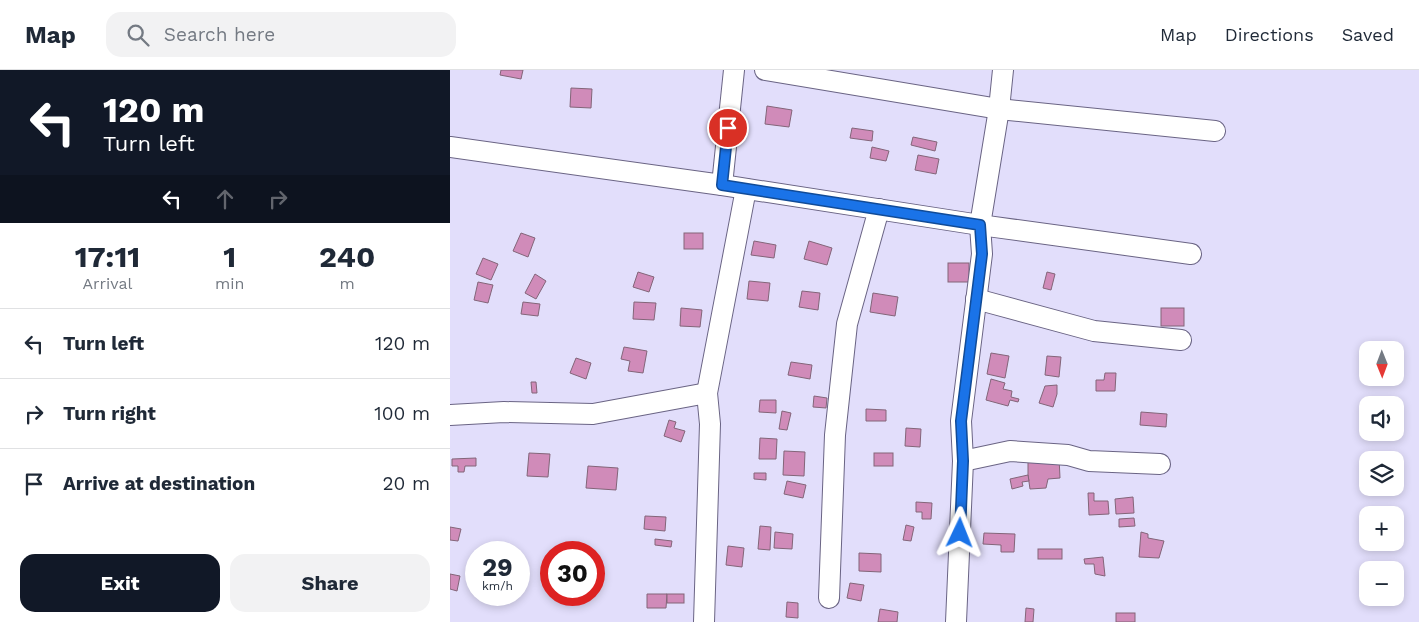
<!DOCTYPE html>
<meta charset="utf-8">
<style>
body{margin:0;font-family:"Work Sans",sans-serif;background:#f2f2f3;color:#1f2937;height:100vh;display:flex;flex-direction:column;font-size:19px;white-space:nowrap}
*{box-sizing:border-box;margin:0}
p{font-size:16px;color:#747a83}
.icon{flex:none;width:28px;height:28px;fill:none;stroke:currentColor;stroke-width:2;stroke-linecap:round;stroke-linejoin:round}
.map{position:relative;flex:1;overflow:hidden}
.panel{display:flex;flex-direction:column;background:#fff;width:450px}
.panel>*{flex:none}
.banner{background:#111827;color:#fff;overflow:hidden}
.needle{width:32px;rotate:179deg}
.tools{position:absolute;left:909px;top:271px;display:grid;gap:10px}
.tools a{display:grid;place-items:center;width:45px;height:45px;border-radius:10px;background:#fff;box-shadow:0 2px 8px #0003;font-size:25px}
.speed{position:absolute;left:15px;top:471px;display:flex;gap:10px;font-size:25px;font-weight:700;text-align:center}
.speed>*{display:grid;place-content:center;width:65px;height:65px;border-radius:50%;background:#fff;box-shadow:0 2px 8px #0003;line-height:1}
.speed small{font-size:12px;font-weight:400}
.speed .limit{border:8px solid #d22;background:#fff;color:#111}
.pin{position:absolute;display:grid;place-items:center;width:42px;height:42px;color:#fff;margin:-21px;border:2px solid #fff;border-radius:50%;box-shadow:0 1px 5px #0007}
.me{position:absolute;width:55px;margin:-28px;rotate:2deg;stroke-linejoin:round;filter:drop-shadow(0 0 4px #0008)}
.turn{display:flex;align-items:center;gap:18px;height:105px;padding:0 20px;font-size:22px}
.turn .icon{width:65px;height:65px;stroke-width:2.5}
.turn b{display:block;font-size:35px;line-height:42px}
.lanes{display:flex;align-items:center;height:48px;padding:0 20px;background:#0003;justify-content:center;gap:25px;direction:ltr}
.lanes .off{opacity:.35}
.eta{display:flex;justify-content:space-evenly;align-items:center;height:85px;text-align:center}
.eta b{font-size:30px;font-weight:700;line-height:35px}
.button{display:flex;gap:10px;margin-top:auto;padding:10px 20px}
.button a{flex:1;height:58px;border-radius:15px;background:#111827;color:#fff;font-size:20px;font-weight:700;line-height:58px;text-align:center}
.button a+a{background:#f2f2f3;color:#1f2937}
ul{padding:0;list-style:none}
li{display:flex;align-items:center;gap:15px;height:70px;padding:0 20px;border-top:1px solid #e0e1e3}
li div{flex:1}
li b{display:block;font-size:19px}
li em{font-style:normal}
header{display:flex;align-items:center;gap:30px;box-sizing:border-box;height:70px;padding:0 25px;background:#fff;border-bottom:1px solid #e0e1e3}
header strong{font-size:24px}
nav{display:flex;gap:28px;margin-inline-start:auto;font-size:18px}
.search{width:350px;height:45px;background:#f2f2f3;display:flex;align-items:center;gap:12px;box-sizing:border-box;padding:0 18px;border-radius:15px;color:#747a83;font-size:19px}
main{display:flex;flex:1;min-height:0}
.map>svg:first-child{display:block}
</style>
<header>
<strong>Map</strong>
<div class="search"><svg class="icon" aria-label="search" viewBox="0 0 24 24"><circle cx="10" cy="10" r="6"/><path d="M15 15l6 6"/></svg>Search here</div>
<nav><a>Map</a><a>Directions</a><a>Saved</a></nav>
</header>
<main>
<section class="panel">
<div class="banner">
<div class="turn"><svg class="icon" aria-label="left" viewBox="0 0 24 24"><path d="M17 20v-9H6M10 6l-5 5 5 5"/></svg><div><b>120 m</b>Turn left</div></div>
<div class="lanes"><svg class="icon" aria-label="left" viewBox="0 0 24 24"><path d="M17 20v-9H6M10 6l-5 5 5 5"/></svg><svg class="icon off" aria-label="ahead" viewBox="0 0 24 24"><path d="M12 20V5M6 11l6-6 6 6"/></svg><svg class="icon off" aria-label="right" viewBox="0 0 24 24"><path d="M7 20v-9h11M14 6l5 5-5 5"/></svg></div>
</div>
<div class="eta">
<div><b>17:11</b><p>Arrival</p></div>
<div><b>1</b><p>min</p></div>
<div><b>240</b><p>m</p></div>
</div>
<ul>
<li><svg class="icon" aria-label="left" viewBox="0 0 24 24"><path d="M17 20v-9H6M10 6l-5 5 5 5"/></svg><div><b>Turn left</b></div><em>120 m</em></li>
<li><svg class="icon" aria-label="right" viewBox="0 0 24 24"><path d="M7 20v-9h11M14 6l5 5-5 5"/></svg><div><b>Turn right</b></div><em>100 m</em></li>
<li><svg class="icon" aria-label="arrive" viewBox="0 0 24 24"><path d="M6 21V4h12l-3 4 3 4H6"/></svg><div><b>Arrive at destination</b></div><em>20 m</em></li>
</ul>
<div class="button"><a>Exit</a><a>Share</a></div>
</section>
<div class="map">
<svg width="969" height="552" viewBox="0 0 969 552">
<rect width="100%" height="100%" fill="#e2defb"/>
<g fill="#d08bb9" stroke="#836579">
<polygon points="51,0 73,0 71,9 50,5"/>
<polygon points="121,18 142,19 141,38 120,37"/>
<polygon points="317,36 342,40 339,57 315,54"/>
<polygon points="402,58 423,61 422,71 400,68"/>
<polygon points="463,67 487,72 485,81 461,75"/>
<polygon points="422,77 439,81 436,91 420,88"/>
<polygon points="468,85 489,89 486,104 465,100"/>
<polygon points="71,163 85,168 78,187 63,181"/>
<rect x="234" y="163" width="19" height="16"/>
<polygon points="304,171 326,175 324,188 301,185"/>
<polygon points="359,171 382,178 377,195 354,189"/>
<polygon points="33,188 48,194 41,210 26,204"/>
<rect x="498" y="193" width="21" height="19"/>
<polygon points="188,202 204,207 199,222 183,217"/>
<polygon points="597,202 605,204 601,220 593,218"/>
<polygon points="85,204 96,211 86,229 75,223"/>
<polygon points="299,211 320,213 318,231 297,229"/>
<polygon points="28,212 43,215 38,233 24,230"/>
<polygon points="352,221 370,223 368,240 349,237"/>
<polygon points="423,223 448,227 445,246 420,242"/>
<polygon points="73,232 90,234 88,246 71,244"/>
<polygon points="184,232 206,233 204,250 183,249"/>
<polygon points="231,238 252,240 250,257 230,256"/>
<rect x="711" y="238" width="23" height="18"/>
<polygon points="174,277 197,281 193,303 178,301 180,291 171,289"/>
<polygon points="541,283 559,286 555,308 537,304"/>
<polygon points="597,286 611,287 609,307 595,305"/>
<polygon points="126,288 141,293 136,309 120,303"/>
<polygon points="341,292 362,295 360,309 338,305"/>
<polygon points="655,303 666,303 665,321 646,321 646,310 654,310"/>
<polygon points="541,309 555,313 553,319 562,321 561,327 569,329 568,332 560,330 558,336 536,330"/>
<polygon points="81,312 86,312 87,323 82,323"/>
<polygon points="607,315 607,324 603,337 589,333 595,316"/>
<polygon points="364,326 377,328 376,338 363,337"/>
<polygon points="310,330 326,330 326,343 309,342"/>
<polygon points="416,339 436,340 436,351 416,351"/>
<polygon points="332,341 341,343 337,360 329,359"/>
<polygon points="691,342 717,344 716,357 690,355"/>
<polygon points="219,350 226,352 224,358 235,361 231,372 214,366"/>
<polygon points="456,358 471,359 470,377 455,376"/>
<polygon points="310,368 327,369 326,389 309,389"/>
<polygon points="334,381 355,382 354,406 333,405"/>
<polygon points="79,383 100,384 98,407 77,406"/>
<rect x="424" y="383" width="19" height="13"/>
<polygon points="609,387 610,408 598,409 596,418 580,419 578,405 578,389"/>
<polygon points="26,388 26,396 15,396 14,402 8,402 8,396 2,396 2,389"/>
<polygon points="138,396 168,398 166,420 136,418"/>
<polygon points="304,403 316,403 316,410 304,409"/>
<polygon points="578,405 579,411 572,412 573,416 562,419 560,409"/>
<polygon points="337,411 356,415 353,428 334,424"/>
<polygon points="638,423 644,423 644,431 658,431 659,444 639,445"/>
<polygon points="683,427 684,443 666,444 665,429"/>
<polygon points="466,432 482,433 481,449 472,449 472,442 466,442"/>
<polygon points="195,446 216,447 215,461 194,459"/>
<polygon points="684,448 685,456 669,457 669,449"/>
<polygon points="456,455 464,457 461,471 453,470"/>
<polygon points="310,456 321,457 320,480 308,479"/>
<polygon points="0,457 11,459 8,471 0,470"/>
<polygon points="325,462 343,464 342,479 324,478"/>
<polygon points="691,462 698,464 698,468 714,471 709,488 689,487"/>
<polygon points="534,463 565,464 564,482 551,482 551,475 533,474"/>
<polygon points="205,469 222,471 221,477 205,475"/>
<polygon points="278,476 294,478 292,497 276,495"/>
<rect x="588" y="479" width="24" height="10"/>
<polygon points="409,483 431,484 431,502 409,501"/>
<polygon points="653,487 655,506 645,504 644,494 635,494 634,489"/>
<polygon points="0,504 10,506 7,521 0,519"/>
<polygon points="400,513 414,515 411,531 397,528"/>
<polygon points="197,524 217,524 216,538 197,538"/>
<rect x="217" y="524" width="17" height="9"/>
<polygon points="337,532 348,533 348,548 336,547"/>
<polygon points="576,538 584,539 583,552 575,552"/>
<polygon points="430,539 448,542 447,552 428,552"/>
<rect x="666" y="543" width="19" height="9"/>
</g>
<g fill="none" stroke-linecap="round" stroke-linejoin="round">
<g stroke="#6a6484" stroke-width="22">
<g id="street">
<polyline points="315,0 549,39 765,61"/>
<polyline points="0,77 272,115 530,155 741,184"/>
<polyline points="272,115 284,0"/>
<polyline points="526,229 644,261 731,270"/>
<polyline points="0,345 54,342 143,344 257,323"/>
<polyline points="513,391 560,381 618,385 639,391 710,394"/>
<polyline points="379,528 385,365 397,254 429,139"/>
<polyline points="254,552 260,354 257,323 296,119"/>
<polyline points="506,552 513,391 511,351 532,184 530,155 549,39 553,0"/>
</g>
</g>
<use href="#street" stroke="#fff" stroke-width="20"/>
</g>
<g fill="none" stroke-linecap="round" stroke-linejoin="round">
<g stroke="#114b97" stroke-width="12">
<polyline id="route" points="278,58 272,115 530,155 532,184 511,351 513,391 510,463"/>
</g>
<use href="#route" stroke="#1a73e8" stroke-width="9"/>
</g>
</svg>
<div class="tools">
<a><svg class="needle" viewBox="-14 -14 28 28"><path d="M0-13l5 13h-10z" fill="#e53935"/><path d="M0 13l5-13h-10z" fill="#747a83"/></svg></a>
<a><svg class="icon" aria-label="sound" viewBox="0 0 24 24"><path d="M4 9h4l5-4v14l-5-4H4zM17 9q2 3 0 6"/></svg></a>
<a><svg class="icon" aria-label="layers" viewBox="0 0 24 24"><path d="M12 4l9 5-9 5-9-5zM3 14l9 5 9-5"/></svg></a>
<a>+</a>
<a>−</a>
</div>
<div class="speed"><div>29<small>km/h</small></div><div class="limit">30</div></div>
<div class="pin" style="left:278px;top:58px;background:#d93025"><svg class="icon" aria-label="arrive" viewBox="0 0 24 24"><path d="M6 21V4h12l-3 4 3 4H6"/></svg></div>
<svg class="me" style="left:510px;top:463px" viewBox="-20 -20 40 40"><path d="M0-17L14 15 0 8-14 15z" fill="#1a73e8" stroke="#fff" stroke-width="4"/></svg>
</div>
</main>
